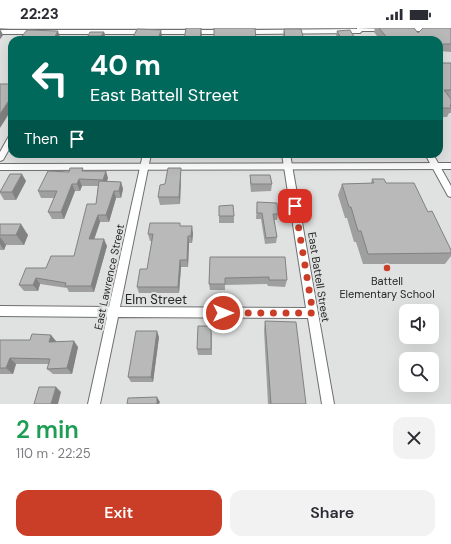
<!DOCTYPE html>
<meta charset="utf-8">
<style>
body{margin:0;font-family:"DM Sans",sans-serif;background:#f2f2f3;color:#2b2b33;height:100vh;display:flex;flex-direction:column;font-size:15px;white-space:nowrap}
*{box-sizing:border-box;margin:0}
p{font-size:13px;color:#7c7c81}
.icon{flex:none;width:22px;height:22px;fill:none;stroke:currentColor;stroke-width:2;stroke-linecap:round;stroke-linejoin:round}
.map{position:relative;height:376px;overflow:hidden}
.drawer{display:flex;flex-direction:column;background:#fff;flex:1}
.drawer>*{flex:none}
.guide{position:absolute;left:8px;top:8px;width:435px;height:122px;border-radius:12px;box-shadow:0 4px 16px #0002;background:#00695c;color:#fff;overflow:hidden}
.buttons{position:absolute;left:399px;top:276px;display:grid;gap:8px}
.buttons a{display:grid;place-items:center;width:40px;height:40px;border-radius:8px;background:#fff;box-shadow:0 4px 16px #0002;font-size:20px}
.pin{position:absolute;display:grid;place-items:center;width:34px;height:34px;color:#fff;margin:-17px;border-radius:8px;box-shadow:0 2px 6px #0006}
.me{position:absolute;width:44px;margin:-22px;rotate:90deg;stroke-linejoin:round;filter:drop-shadow(0 0 3px #0008)}
.turn{display:flex;align-items:center;gap:14px;height:84px;padding:0 16px;font-size:18px}
.turn .icon{width:52px;height:52px;stroke-width:2.5}
.turn b{display:block;font-size:28px;line-height:34px}
.then{display:flex;align-items:center;height:38px;padding:0 16px;background:#0003;gap:8px;font-size:15px}
.round{display:grid;place-items:center;flex:none;width:42px;height:42px;border-radius:12px;background:#f2f2f3}
.overview{display:flex;align-items:center;justify-content:space-between;height:68px;padding:0 16px}
h1{font-size:24px;font-weight:600;line-height:30px;color:#1e9e55}
.action{display:flex;gap:8px;margin-top:auto;padding:8px 16px}
.action a{flex:1;height:46px;border-radius:12px;background:#ca3e28;color:#fff;font-size:16px;font-weight:600;line-height:46px;text-align:center}
.action a+a{background:#f2f2f3;color:#2b2b33}
.status{display:flex;justify-content:space-between;align-items:center;height:28px;padding:0 20px;background:#fff;direction:ltr}
.status svg{height:11px;fill:currentColor}
.map>svg:first-child{display:block}
</style>
<div class="status"><b>22:23</b><svg viewBox="0 0 49 12"><path d="M0 12V9h3v3zM5 12V6h3v6zM10 12V3h3v9zM15 12V0h3v12zM26 1h20v11H26zM47 4h2v5h-2z"/></svg></div>
<div class="map">
<svg width="451" height="376" viewBox="0 0 451 376">
<rect width="100%" height="100%" fill="#e0e1e1"/>
<g fill="none" stroke-linecap="round" stroke-linejoin="round">
<g stroke="#6e6f70" stroke-width="2">
<g id="minor">
<polygon points="357,0 389,1 386,3 362,3 360,5 244,6 241,4 244,2 357,1"/>
<polygon points="401,0 451,0 451,3 403,3 401,2"/>
<polygon points="0,2 225,2 228,4 225,6 0,6"/>
<polygon points="9,108 12,108 12,116 3,132 0,133 0,124"/>
<polygon points="143,126 151,126 120,279 306,280 282,126 290,126 334,376 322,376 308,290 118,289 100,376 88,376 107,289 0,288 0,278 109,279"/>
<polygon points="425,126 433,126 451,158 451,169 448,168"/>
</g>
</g>
<g stroke="#6e6f70" stroke-width="2">
<polygon id="tertiary" points="451,135 451,141 0,142 0,136"/>
</g>
<use href="#minor" fill="#fff" fill-rule="evenodd"/>
<use href="#tertiary" fill="#fff" fill-rule="evenodd"/>
</g>
<g fill="#9f9fa0">
<polygon points="0,0 10,0 0,1 3,7 0,11"/>
<polygon points="214,0 256,12 214,12"/>
<polygon points="375,0 414,0 418,5 451,0 451,24 439,23 439,12 380,12 374,4"/>
<polygon points="284,1 304,12 284,12 283,7"/>
<polygon points="337,3 356,12 338,12 336,8"/>
<polygon points="104,4 105,7 102,12 89,11 88,8"/>
<polygon points="12,35 12,46 11,46 8,40"/>
<polygon points="439,35 451,35 451,70 450,70 451,71 451,85 449,85 447,89 439,89"/>
<polygon points="110,126 132,126 132,127 111,127"/>
<rect x="166" y="126" width="22" height="1"/>
<polygon points="392,126 411,126 410,128 393,127"/>
<polygon points="84,143 108,150 107,153 121,154 123,161 121,170 116,170 109,194 100,194 94,211 107,218 94,264 69,264 67,260 40,256 38,263 24,263 19,257 46,240 74,228 96,176 98,158 82,158 80,163 75,163 64,191 52,191 48,184 54,170 41,170 38,163 69,144"/>
<polygon points="250,147 272,156 271,163 251,164 250,155"/>
<polygon points="181,148 180,176 160,177 158,169"/>
<polygon points="372,151 386,155 428,184 451,222 451,228 445,236 363,236 356,214 354,214 347,190 345,190 338,167 342,156 371,155"/>
<polygon points="26,153 16,172 4,172 0,165 0,163"/>
<polygon points="257,174 278,186 277,192 274,192 277,209 276,215 265,216 261,191 256,191"/>
<polygon points="219,178 234,188 234,195 219,195"/>
<polygon points="0,196 28,207 24,217 6,217 4,222 0,222"/>
<polygon points="180,198 193,205 192,215 189,215 188,239 181,239 179,265 139,265 137,259 147,241 152,213 150,213 148,206"/>
<polygon points="210,229 287,252 285,259 268,258 267,256 225,257 225,262 210,262 209,256"/>
<polygon points="265,293 306,376 268,376 264,302"/>
<polygon points="212,304 212,327 198,327 197,321"/>
<polygon points="159,309 153,354 131,354 128,349"/>
<polygon points="0,312 56,313 56,314 78,319 72,346 53,346 47,341 49,336 16,336 13,346 0,346"/>
</g>
<g fill="#828282">
<polygon points="201,0 202,7 201,12 200,12"/>
<polygon points="0,1 3,7 0,11"/>
<polygon points="161,2 162,8 161,12 158,12"/>
<polygon points="58,3 60,9 58,12 53,12"/>
<polygon points="104,4 105,7 102,12 101,8"/>
<polygon points="12,68 12,81 0,100 0,86"/>
<polygon points="181,140 181,148 180,176 179,169"/>
<polygon points="106,143 108,150 105,158 103,152"/>
<polygon points="22,146 26,153 16,172 12,164"/>
<polygon points="79,151 82,158 80,163 77,156"/>
<polygon points="121,154 123,161 121,170 119,163"/>
<polygon points="72,156 75,163 64,191 61,184"/>
<polygon points="114,163 116,170 109,194 106,187"/>
<polygon points="98,187 100,194 92,218 89,211"/>
<polygon points="21,196 28,207 24,217 16,207"/>
<polygon points="192,198 193,205 192,215 191,208"/>
<polygon points="188,208 189,215 188,239 187,232"/>
<polygon points="0,209 6,217 4,222 0,216"/>
<polygon points="104,211 107,218 94,264 91,258"/>
<polygon points="180,232 181,239 179,265 178,259"/>
<polygon points="36,250 40,256 38,263 33,257"/>
<polygon points="157,303 159,309 153,354 151,349"/>
<polygon points="51,307 56,313 54,320 49,314"/>
<polygon points="74,313 78,319 72,346 67,340"/>
<polygon points="10,330 16,336 13,346 6,340"/>
<polygon points="56,359 61,364 58,376 51,376"/>
<polygon points="157,369 160,374 159,376 157,376"/>
</g>
<g fill="#b9b9ba" stroke="#828282">
<polygon points="186,0 201,0 200,12 184,12"/>
<polygon points="214,0 255,0 256,12 223,12 222,10 214,10"/>
<polygon points="379,0 414,0 418,5 423,0 451,0 451,16 439,16 439,12 389,12"/>
<polygon points="137,1 161,2 158,12 132,12"/>
<polygon points="284,1 301,1 304,12 285,12"/>
<polygon points="27,2 58,3 53,12 19,12"/>
<polygon points="350,2 356,12 342,12 337,3"/>
<polygon points="90,4 104,4 101,8 88,8"/>
<polygon points="12,35 12,40 8,40"/>
<polygon points="439,35 451,35 451,62 444,62 451,71 451,77 450,77 451,79 451,80 440,80 439,79"/>
<polygon points="0,56 12,56 12,68 0,86"/>
<polygon points="70,140 83,140 82,143 106,143 103,152 79,151 77,156 72,156 61,184 48,184 57,163 38,163 48,143 69,144"/>
<polygon points="168,140 181,140 179,169 158,169 160,157 165,156"/>
<polygon points="10,146 22,146 12,164 0,164"/>
<polygon points="250,147 270,147 272,156 251,156"/>
<polygon points="372,151 384,151 386,155 414,155 428,184 432,183 451,222 451,225 368,226 361,203 358,203 351,179 349,179 342,156 374,155"/>
<polygon points="99,153 121,154 119,163 114,163 106,187 98,187 89,211 104,211 91,258 65,258 66,255 36,250 33,257 19,257 26,240 46,240 51,228 74,228 87,176 96,176"/>
<polygon points="257,174 277,175 278,186 273,186 277,209 266,210 262,185 257,185"/>
<polygon points="233,177 234,188 219,188 219,178"/>
<polygon points="150,195 180,195 180,198 192,198 191,208 188,208 187,232 180,232 178,259 137,259 140,241 147,241 153,206 148,206"/>
<polygon points="0,196 21,196 16,207 0,207"/>
<polygon points="210,229 285,229 287,252 269,252 269,249 225,250 225,256 209,256"/>
<polygon points="265,293 296,294 306,376 271,376"/>
<polygon points="198,298 211,298 211,321 197,321"/>
<polygon points="136,303 157,303 151,349 128,349"/>
<polygon points="32,306 51,307 49,314 74,313 67,340 47,341 50,331 10,330 6,340 0,340 0,312 30,312"/>
<polygon points="39,359 56,359 51,376 34,376"/>
<polygon points="157,369 157,376 127,376 128,370"/>
</g>
<g fill="none" stroke-linecap="round" stroke-linejoin="round">
<polyline stroke="#ca3e28" stroke-width="7" stroke-dasharray="0 12.6" points="223,285 313,285 295,178"/>
</g>
<circle fill="#ca3e28" stroke="#e0e1e1" stroke-width="1.5" cx="387" cy="240" r="4"/>
<g text-anchor="middle" stroke-width="4" stroke-linejoin="round" paint-order="stroke">
<g font-size="11" fill="#272828" stroke="#e0e1e1">
<text transform="translate(109 249) rotate(-78)" y="4">East Lawrence Street</text>
<text transform="translate(319 249) rotate(81)" y="4">East Battell Street</text>
</g>
<g font-size="11" fill="#272828" stroke="#e0e1e1">
<text x="387" y="257">Battell<tspan x="387" dy="13">Elementary School</tspan></text>
</g>
<g font-size="13" fill="#272828" stroke="#e0e1e1">
<text x="156" y="276">Elm Street</text>
</g>
</g>
</svg>
<div class="buttons">
<a><svg class="icon" aria-label="sound" viewBox="0 0 24 24"><path d="M4 9h4l5-4v14l-5-4H4zM17 9q2 3 0 6"/></svg></a>
<a><svg class="icon" aria-label="search" viewBox="0 0 24 24"><circle cx="10" cy="10" r="6"/><path d="M15 15l6 6"/></svg></a>
</div>
<div class="pin" style="left:295px;top:178px;background:#d93025"><svg class="icon" aria-label="arrive" viewBox="0 0 24 24"><path d="M6 21V4h12l-3 4 3 4H6"/></svg></div>
<svg class="me" style="left:223px;top:285px" viewBox="-20 -20 40 40"><circle r="17" fill="#ca3e28" stroke="#fff" stroke-width="3"/><path d="M0-11L8 9 0 5-8 9z" fill="#fff"/></svg>
<div class="guide">
<div class="turn"><svg class="icon" aria-label="left" viewBox="0 0 24 24"><path d="M17 20v-9H6M10 6l-5 5 5 5"/></svg><div><b>40 m</b>East Battell Street</div></div>
<div class="then">Then<svg class="icon" aria-label="arrive" viewBox="0 0 24 24"><path d="M6 21V4h12l-3 4 3 4H6"/></svg></div>
</div>
</div>
<section class="drawer">
<div class="overview"><div><h1>2 min</h1><p>110 m · 22:25</p></div><a class="round"><svg class="icon" aria-label="close" viewBox="0 0 24 24"><path d="M6 6l12 12M18 6L6 18"/></svg></a></div>
<div class="action"><a>Exit</a><a>Share</a></div>
</section>
